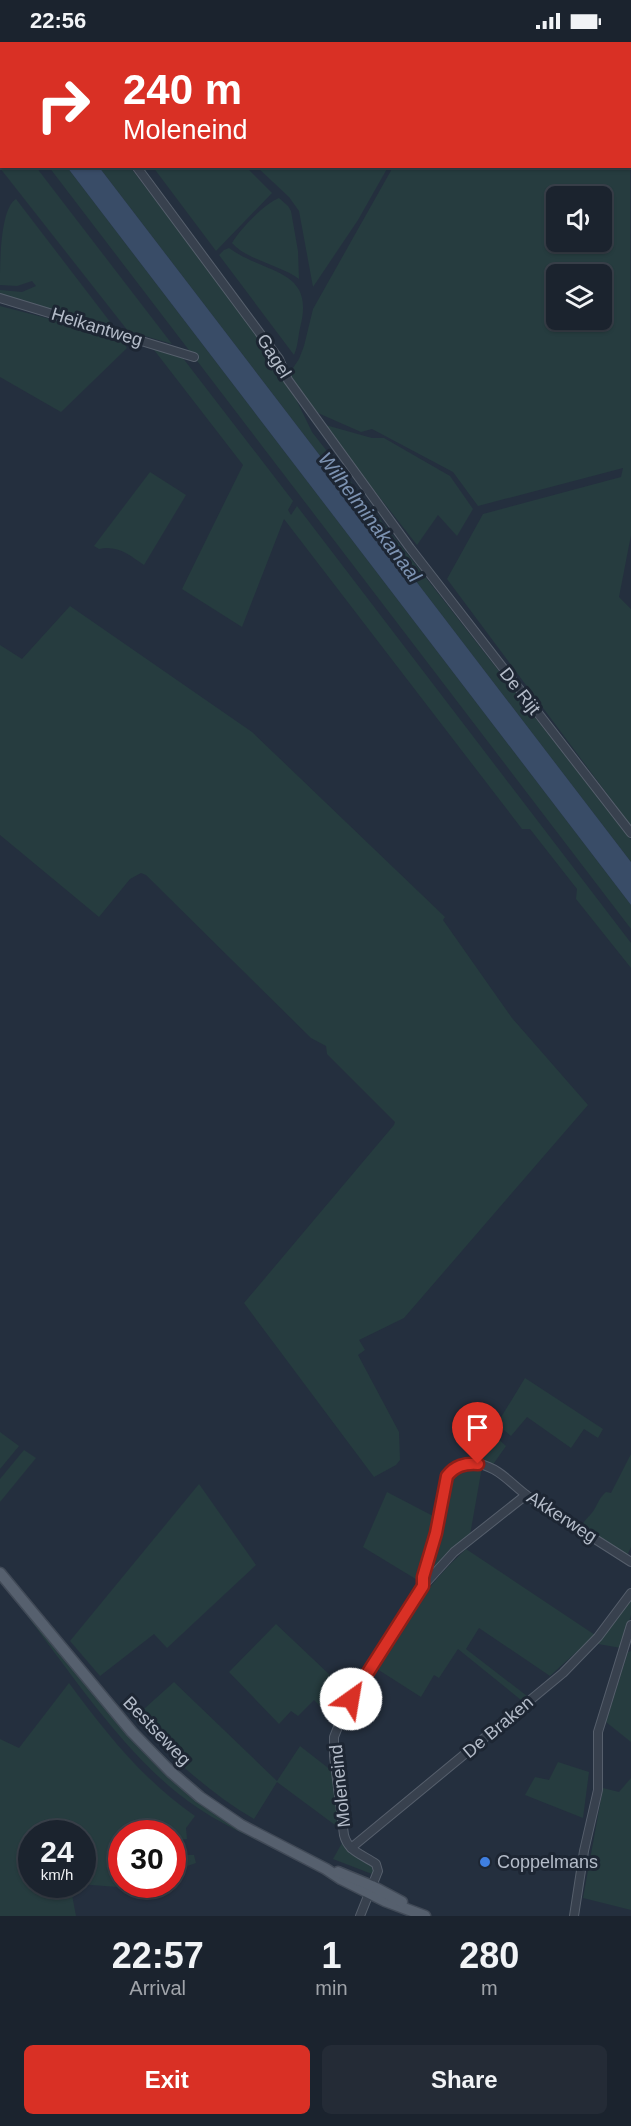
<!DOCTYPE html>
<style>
body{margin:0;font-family:Arial,sans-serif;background:#242b36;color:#f1f3f6;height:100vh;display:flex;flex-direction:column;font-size:22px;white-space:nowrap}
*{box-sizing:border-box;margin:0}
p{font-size:20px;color:#a0a4aa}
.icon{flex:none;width:33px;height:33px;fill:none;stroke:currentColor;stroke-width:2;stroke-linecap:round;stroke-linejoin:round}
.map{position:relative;height:1874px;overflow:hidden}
.panel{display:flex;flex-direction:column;background:#1b232e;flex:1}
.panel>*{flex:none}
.hud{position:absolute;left:0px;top:0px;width:632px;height:126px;box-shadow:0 2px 4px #0004,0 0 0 2px #39404a;background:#d93025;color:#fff;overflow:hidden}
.tools{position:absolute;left:546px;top:144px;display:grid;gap:12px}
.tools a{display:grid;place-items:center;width:66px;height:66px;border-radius:9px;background:#1b232e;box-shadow:0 2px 4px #0004,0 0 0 2px #39404a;font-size:30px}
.speed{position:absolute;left:18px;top:1778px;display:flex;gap:12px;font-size:30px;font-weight:700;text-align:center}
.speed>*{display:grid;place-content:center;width:78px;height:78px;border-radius:50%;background:#1b232e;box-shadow:0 2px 4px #0004,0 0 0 2px #39404a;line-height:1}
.speed small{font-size:15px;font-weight:400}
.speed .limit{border:9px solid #d22;background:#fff;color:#111}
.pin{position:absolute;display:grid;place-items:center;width:51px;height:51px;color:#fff;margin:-62px -26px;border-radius:50% 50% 50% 0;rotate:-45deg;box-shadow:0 0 6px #0007}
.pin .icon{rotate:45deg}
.me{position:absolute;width:66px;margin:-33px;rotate:32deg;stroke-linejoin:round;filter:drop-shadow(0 0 4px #0008)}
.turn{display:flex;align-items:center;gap:21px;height:126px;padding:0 24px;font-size:27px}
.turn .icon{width:78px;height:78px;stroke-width:2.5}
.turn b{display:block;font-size:42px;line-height:51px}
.eta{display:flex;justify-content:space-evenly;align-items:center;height:102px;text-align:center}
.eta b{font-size:36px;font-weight:600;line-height:42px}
.primary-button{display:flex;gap:12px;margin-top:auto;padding:12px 24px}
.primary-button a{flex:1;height:69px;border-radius:9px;background:#d93025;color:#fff;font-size:24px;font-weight:600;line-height:69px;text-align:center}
.primary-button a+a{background:#242b36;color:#f1f3f6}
.status{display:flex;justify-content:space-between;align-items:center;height:42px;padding:0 30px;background:#1b232e;direction:ltr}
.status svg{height:16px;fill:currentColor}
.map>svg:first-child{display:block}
</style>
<div class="status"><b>22:56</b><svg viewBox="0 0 49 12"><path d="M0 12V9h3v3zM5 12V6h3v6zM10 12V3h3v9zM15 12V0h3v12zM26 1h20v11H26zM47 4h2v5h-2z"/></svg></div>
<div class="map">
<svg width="631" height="1874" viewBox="0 0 631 1874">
<rect width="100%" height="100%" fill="#242f3e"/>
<g fill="#263c3f" fill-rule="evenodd">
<polygon points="65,0 413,0 414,1 66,2"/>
<path d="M630,72l1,421 -12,62 12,12v217l-184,-247 36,-65 138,-37 2,-9 -145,38 -25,-34 -81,-43 -11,3 -43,-19 -6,-4 -21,-26 2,-15 6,-9 5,-13 9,-37 80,-142 237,-1zM556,154h46v46h-46zM556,232h46v46h-46z"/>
<polygon points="0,78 2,124 36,125 172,302 128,289 0,126"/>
<polygon points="49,125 67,125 631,863 631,887"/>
<polygon points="99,125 130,125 276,316 312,390 631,798 631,820"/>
<polygon points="153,125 246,125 272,151 216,209"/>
<polygon points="257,125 388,125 358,178 313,245 299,169 289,155"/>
<path d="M279,156l9,8 3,5 7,40 1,28c-19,-14 -52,-19 -67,-36 8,-14 33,-40 47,-45z"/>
<path d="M16,157l98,128 -114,-32v-5l22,2 14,-6 -4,-5 -15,5 -17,-1c0,-21 0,-77 16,-86z"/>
<path d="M229,206c37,27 87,20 71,80 -2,9 -2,18 -6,27l-75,-100 5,-5z"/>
<polygon points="0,264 120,295 127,306 61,370 0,335"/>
<polygon points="151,304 179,311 293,459 288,468 291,473 297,464 631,901 631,926 576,857 577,847 530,787 522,787 284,477 242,585 182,547 243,423"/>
<polygon points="322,382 372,396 384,396 450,434 473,467 457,494 438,473 417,503"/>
<path d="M150,430l36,23 -42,70c-15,-10 -26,-20 -45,-16l-5,-3z"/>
<polygon points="70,564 252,690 445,875 443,878 512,976 588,1063 404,1276 359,1298 365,1308 358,1313 399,1390 400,1418 396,1423 374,1435 244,1261 394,1083 395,1080 327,1012 326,1004 311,996 146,833 141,831 130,837 99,875 0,793 0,603 22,617"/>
<polygon points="525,1336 603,1387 598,1396 584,1387 571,1406 527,1375 511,1394 504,1388 497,1396 506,1404 492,1424 475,1418"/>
<polygon points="0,1390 19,1404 0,1427"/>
<polygon points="24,1408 36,1416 0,1460 0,1437"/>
<path d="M631,1412v93l-4,9 -46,-29c4,-8 9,-11 13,-17 4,-7 6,-13 12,-18l5,1z"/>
<polygon points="465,1425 482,1425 470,1493 428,1533 447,1446 453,1432"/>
<polygon points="199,1442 256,1523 167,1606 154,1592 100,1634 70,1599"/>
<polygon points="387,1450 435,1475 419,1539 363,1505"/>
<path d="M466,1507l129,86 -45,41 -71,-48 -13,21 61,47 -6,4 -63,-51 -19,29 -5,-3 -13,22 -47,-30c29,-45 52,-81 92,-118z"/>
<polygon points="631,1555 631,1573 621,1606 598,1602"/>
<path d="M19,1563l7,4 103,125 131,105 -2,2c-20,-10 -41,-20 -60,-33 -70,-46 -128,-137 -179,-203z"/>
<polygon points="276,1582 350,1652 335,1679 314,1658 298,1674 291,1669 279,1682 229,1630"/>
<polygon points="631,1609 631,1700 606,1680 628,1610"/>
<path d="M174,1640l103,99 23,-35 32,25 7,57 -62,-46 -23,37c-46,-27 -85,-63 -119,-102z"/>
<path d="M69,1641c37,50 74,97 126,133l-9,12 1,11 -7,1v15h14l2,8 -23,8 -1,-38h-50v51h9l-14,3 -38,-3h3v-51h-50v51h38l6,32h-76v-177l19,9z"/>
<polygon points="558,1720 589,1730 583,1776 525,1753 535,1735 549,1738"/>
<polygon points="631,1736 631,1868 583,1856 603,1746 619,1750"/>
<polygon points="342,1801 352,1813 372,1823 374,1826 372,1832 333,1817"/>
</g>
<polygon fill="#394c67" points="67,125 99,125 631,820 631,863"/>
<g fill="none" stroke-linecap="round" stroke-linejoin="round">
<g stroke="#565f6c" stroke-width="10">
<g id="minor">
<polyline points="43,0 44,2"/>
<polyline points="136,124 279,317 288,338 410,506 631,791"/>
<polyline points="0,256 194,315"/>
<path d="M423,1543v-8l13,-44 11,-56c8,-11 18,-15 32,-13 21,4 33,21 50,33 34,22 68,43 102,65"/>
<polyline points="351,1806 563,1631 598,1595 631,1551"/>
<path d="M360,1874l18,-45 -2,-7c-12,-9 -28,-12 -32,-29l-10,-79v-19l8,-20 81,-131 31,-34 72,-57"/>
<polyline points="574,1874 584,1809 598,1748 598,1690 631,1583"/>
</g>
</g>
<g stroke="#414a57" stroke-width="13">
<g id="major">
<polyline points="0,1531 132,1690 171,1730 200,1755 241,1783 326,1827 341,1837 385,1859 425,1874"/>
<polyline points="338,1830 372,1844 402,1860"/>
</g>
</g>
<g stroke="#434c59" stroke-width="14">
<g id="highway">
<polyline points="590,0 591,2"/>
<polyline points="628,0 630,2"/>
<polyline points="630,50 631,51"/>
<polyline points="630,62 631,63"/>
</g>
</g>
<use href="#minor" stroke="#38414e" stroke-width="8"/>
<use href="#major" stroke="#56606e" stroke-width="10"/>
<use href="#highway" stroke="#746855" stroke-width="12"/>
</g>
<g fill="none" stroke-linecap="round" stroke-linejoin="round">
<g stroke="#8d1f18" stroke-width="15">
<path id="route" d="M351,1657l72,-113v-9l13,-44 11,-57c8,-10 17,-13 31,-12"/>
</g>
<use href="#route" stroke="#d93025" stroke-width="10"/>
</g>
<circle fill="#3f7fe0" stroke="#1d2633" stroke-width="2" cx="485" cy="1820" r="6"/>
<g text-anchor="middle" stroke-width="6" stroke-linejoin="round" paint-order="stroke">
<g font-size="18" fill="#b4bcc9" stroke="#1d2633">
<text transform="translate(97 285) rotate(17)" y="6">Heikantweg</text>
<text transform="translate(274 314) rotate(58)" y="6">Gagel</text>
<text transform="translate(520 649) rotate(52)" y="6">De Rijt</text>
<text transform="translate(562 1475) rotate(33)" y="6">Akkerweg</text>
<text transform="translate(498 1685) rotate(-40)" y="6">De Braken</text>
<text transform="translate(157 1689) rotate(46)" y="6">Bestseweg</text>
<text transform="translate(340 1744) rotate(-96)" y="6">Moleneind</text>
</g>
<g font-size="18" fill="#b4bcc9" stroke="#1d2633" text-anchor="start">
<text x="497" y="1826">Coppelmans</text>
</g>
<g font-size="20" font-style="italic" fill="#7c92b1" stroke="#1d2633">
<text transform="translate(370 475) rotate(53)" y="7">Wilhelminakanaal</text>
</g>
</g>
</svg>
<div class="tools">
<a><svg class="icon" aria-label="sound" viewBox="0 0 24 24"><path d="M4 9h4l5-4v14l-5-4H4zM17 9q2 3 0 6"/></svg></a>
<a><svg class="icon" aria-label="layers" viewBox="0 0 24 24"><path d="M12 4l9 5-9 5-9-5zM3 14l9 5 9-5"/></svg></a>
</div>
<div class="speed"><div>24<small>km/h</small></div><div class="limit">30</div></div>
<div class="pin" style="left:478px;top:1422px;background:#d93025"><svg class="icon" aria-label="arrive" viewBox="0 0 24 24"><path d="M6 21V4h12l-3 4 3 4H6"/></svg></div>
<svg class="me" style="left:351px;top:1657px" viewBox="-20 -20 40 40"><circle r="19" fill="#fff"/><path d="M0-13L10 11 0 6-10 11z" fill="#d93025"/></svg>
<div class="hud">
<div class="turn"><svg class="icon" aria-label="right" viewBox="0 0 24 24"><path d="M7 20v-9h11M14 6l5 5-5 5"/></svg><div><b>240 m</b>Moleneind</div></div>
</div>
</div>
<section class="panel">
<div class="eta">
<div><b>22:57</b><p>Arrival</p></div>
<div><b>1</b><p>min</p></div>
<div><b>280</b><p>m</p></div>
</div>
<div class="primary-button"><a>Exit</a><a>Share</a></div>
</section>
